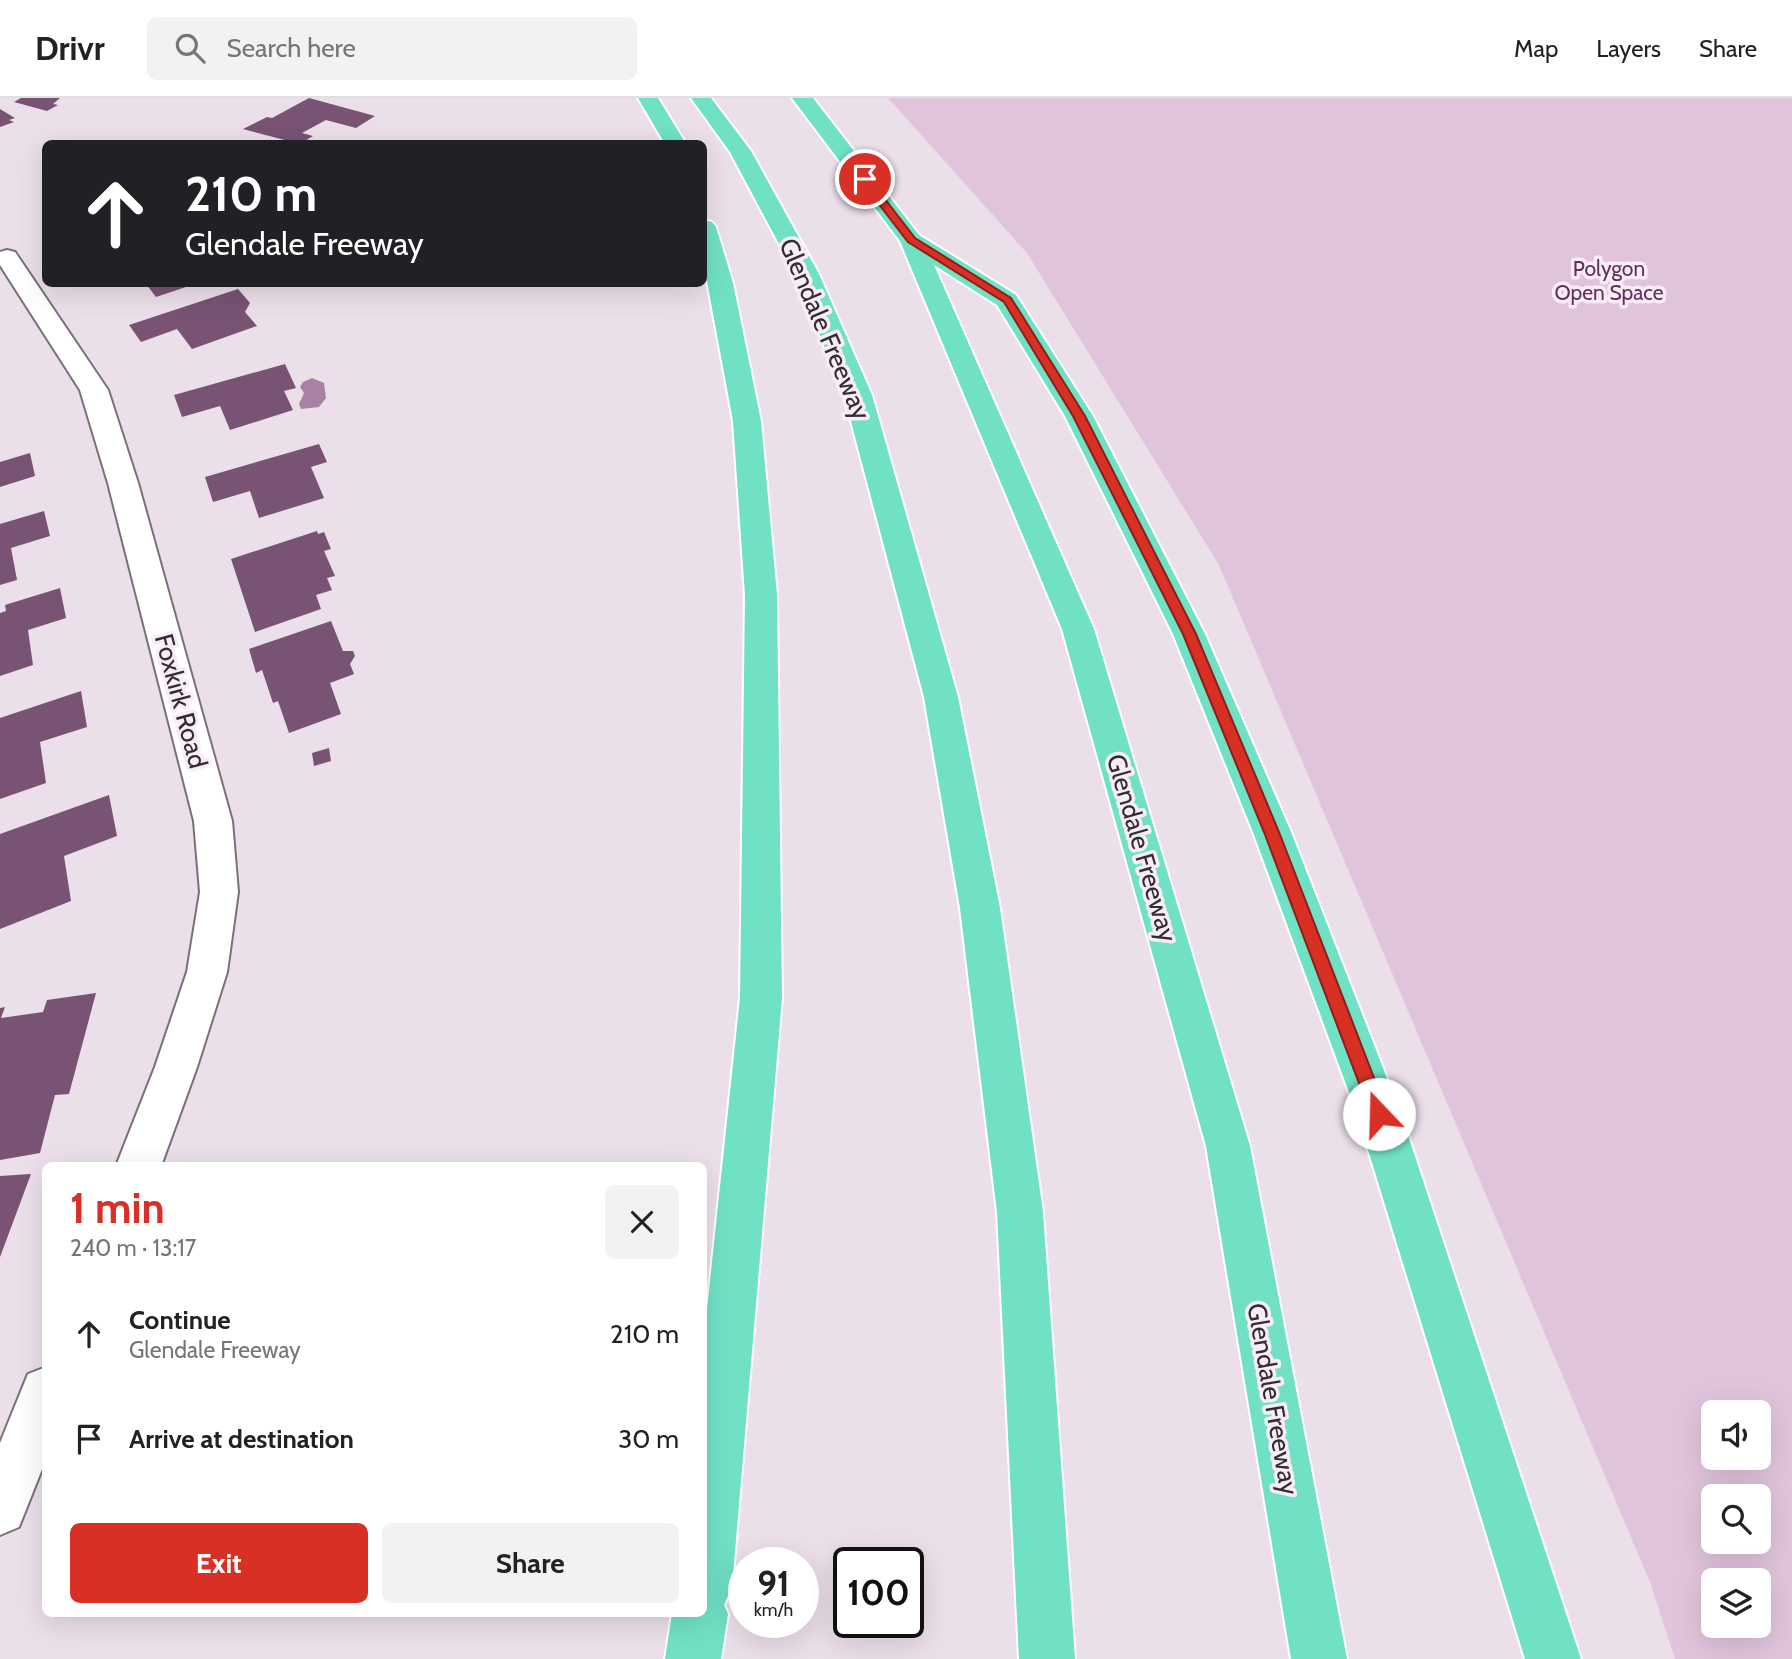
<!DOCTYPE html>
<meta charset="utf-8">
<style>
body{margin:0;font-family:Cabin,sans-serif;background:#f2f2f2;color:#222;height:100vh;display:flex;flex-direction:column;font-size:26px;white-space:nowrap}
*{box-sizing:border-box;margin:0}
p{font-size:23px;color:#767676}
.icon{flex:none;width:38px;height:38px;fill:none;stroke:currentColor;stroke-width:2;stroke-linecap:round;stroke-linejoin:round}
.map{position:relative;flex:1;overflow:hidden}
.side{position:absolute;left:42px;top:1064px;width:665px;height:455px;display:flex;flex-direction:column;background:#fff;border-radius:10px;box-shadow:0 7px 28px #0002}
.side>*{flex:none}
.top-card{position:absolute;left:42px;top:42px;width:665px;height:147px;border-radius:10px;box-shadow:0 7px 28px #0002;background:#202124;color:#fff;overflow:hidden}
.controls{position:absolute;left:1701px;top:1302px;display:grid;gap:14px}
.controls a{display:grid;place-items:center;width:70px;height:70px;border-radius:10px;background:#fff;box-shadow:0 7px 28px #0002;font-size:35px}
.speed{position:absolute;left:728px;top:1449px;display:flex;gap:14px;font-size:35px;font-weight:700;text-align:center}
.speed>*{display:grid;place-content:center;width:91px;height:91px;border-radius:50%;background:#fff;box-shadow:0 7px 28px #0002;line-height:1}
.speed small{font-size:18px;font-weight:400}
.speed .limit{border:4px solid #111;border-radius:10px;background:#fff;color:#111}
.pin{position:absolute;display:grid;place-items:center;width:60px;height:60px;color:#fff;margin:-30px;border:4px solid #fff;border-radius:50%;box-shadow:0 2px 7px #0007}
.me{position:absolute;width:77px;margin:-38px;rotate:339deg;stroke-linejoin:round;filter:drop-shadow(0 0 5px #0008)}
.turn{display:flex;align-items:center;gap:24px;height:147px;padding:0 28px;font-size:32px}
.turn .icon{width:91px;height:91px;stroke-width:2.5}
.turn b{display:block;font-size:49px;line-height:60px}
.round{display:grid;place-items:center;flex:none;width:74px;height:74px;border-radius:10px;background:#f2f2f2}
.head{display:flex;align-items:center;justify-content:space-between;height:119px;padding:0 28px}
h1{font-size:42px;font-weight:700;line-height:52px;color:#d93025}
.action{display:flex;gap:14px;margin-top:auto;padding:14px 28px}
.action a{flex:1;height:80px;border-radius:10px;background:#d93025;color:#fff;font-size:28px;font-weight:700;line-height:80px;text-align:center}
.action a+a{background:#f2f2f2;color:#222}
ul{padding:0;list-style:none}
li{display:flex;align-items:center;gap:21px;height:105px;padding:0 28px}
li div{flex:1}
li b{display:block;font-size:26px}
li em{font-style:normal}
header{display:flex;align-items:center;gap:42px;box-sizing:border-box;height:98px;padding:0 35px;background:#fff;border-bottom:2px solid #e0e0e0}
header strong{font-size:33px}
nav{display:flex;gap:38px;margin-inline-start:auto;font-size:24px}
.search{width:490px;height:63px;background:#f2f2f2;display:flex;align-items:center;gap:18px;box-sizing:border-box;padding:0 24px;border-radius:10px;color:#767676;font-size:26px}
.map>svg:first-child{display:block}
</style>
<header>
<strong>Drivr</strong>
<div class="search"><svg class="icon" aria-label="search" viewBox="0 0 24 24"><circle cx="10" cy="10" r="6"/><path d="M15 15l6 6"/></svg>Search here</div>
<nav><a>Map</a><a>Layers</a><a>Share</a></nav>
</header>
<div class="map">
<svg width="1792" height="1561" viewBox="0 0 1792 1561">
<rect width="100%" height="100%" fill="#ebdfe9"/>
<path fill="#e0c4dc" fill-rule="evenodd" d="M888,0h904v1561h-117l-25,-77 -431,-1017 -192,-312zM1713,1314h46v46h-46zM1713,1398h46v46h-46zM1713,1482h46v46h-46z"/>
<polygon fill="#a981a4" points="312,280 324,285 326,300 319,309 301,311 299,306 304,295 300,289 303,284"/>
<g fill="#785374">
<polygon points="21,0 60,0 53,6 58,7 47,13 14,4"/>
<polygon points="309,0 375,18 356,30 326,22 302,35 313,38 300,46 243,31 267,19 272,20"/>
<polygon points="0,11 15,20 9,22 14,24 0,29"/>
<polygon points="146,186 195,186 156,199"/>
<polygon points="238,191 250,205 245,214 257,228 192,251 177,231 141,244 129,227"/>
<polygon points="285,266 296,290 284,293 293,312 230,332 220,308 182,319 174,297"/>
<polygon points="319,346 327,364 311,369 324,400 259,420 250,393 213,404 205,379"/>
<polygon points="30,355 35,378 0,389 0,364"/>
<polygon points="44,413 50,438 11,450 17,482 0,487 0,426"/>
<polygon points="317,433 318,436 324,434 331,451 324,453 335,478 327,480 332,492 316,497 321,511 255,534 231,461"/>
<polygon points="60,490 66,520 28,532 33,567 0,578 0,515 6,513 5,507"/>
<polygon points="331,523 343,553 353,553 355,558 350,566 354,576 330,585 341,616 289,635 278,603 273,605 262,572 256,575 249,551"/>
<polygon points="81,593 87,629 40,644 46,685 0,701 0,620"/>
<polygon points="329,650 331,663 314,668 312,655"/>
<polygon points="109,697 117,738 64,758 71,803 0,831 0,736"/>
<polygon points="96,895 69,996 55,997 40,1055 0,1062 0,910 5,909 1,920 43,914 47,902"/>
<polygon points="31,1076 0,1159 0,1078"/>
</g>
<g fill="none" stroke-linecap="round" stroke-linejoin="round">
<g stroke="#7a7079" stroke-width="4">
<g id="minor">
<polygon points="7,152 15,154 108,292 138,385 232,723 238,794 227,874 197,969 161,1068 116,1068 155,969 187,874 200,794 194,723 108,385 80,292 0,167 0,154"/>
<polygon points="46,1269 46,1361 19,1429 0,1437 0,1345 28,1276"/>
</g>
</g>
<g stroke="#fff" stroke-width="4">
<g id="highway">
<polygon points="638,0 658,0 686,46 665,46"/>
<polygon points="691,0 711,0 751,53 819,176 872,297 958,599 1000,810 1043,1114 1075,1561 1019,1561 997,1114 960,810 924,599 844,297 795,176 730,54"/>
<polygon points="792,0 813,0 919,137 1016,197 1093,318 1205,536 1291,734 1401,1016 1581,1561 1525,1561 1357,1016 1253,734 1173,536 1065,318 997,207 934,167 1094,531 1250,1048 1347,1561 1291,1561 1206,1048 1062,531 900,143"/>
<polygon points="704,122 712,124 716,129 733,185 761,323 777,497 782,900 732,1489 724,1507 728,1516 721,1561 665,1561 672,1516 704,1516 704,1240 740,900 745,497 733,323 704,167"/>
</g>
</g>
<use href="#minor" fill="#fff" fill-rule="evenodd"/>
<use href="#highway" fill="#70e1c5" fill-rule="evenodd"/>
</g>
<polygon fill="#d93025" stroke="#8d1f18" stroke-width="2" points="861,79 868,79 915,140 1011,200 1085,318 1196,536 1279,734 1388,1016 1386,1022 1379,1025 1373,1022 1264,734 1183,536 1073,318 1004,204 908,144 861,83"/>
<g text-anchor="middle" stroke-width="7" stroke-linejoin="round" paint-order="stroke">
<g font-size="21" fill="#63305e" stroke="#f8ecf6">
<text x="1609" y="178">Polygon<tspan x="1609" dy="24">Open Space</tspan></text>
</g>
<g font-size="26" fill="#312d31" stroke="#f8ecf6">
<text transform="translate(825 231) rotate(67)" y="9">Glendale Freeway</text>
<text transform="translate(181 603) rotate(75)" y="9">Foxkirk Road</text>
<text transform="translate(1142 750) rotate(74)" y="9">Glendale Freeway</text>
<text transform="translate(1273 1301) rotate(80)" y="9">Glendale Freeway</text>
</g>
</g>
</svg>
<div class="controls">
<a><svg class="icon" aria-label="sound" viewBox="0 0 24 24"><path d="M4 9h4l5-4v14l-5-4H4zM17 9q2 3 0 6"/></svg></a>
<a><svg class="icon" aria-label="search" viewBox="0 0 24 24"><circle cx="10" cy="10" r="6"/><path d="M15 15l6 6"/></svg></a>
<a><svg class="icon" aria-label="layers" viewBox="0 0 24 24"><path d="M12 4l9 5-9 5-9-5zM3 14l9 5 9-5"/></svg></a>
</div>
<div class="speed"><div>91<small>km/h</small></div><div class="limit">100</div></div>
<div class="pin" style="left:865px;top:81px;background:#d93025"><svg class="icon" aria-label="arrive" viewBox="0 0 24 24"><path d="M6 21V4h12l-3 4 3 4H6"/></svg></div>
<svg class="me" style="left:1379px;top:1016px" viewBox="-20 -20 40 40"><circle r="19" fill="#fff"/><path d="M0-13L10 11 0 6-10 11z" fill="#d93025"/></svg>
<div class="top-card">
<div class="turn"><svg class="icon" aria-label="ahead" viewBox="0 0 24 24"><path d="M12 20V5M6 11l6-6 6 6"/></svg><div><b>210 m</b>Glendale Freeway</div></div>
</div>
<section class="side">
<div class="head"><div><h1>1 min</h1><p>240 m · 13:17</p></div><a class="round"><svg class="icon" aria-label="close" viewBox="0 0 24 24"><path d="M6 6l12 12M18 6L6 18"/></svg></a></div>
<ul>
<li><svg class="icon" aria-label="ahead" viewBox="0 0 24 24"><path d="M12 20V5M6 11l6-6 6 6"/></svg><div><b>Continue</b><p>Glendale Freeway</p></div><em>210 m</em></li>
<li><svg class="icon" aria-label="arrive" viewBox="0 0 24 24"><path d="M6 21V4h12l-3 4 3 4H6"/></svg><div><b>Arrive at destination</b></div><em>30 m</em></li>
</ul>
<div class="action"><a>Exit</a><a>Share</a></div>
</section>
</div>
